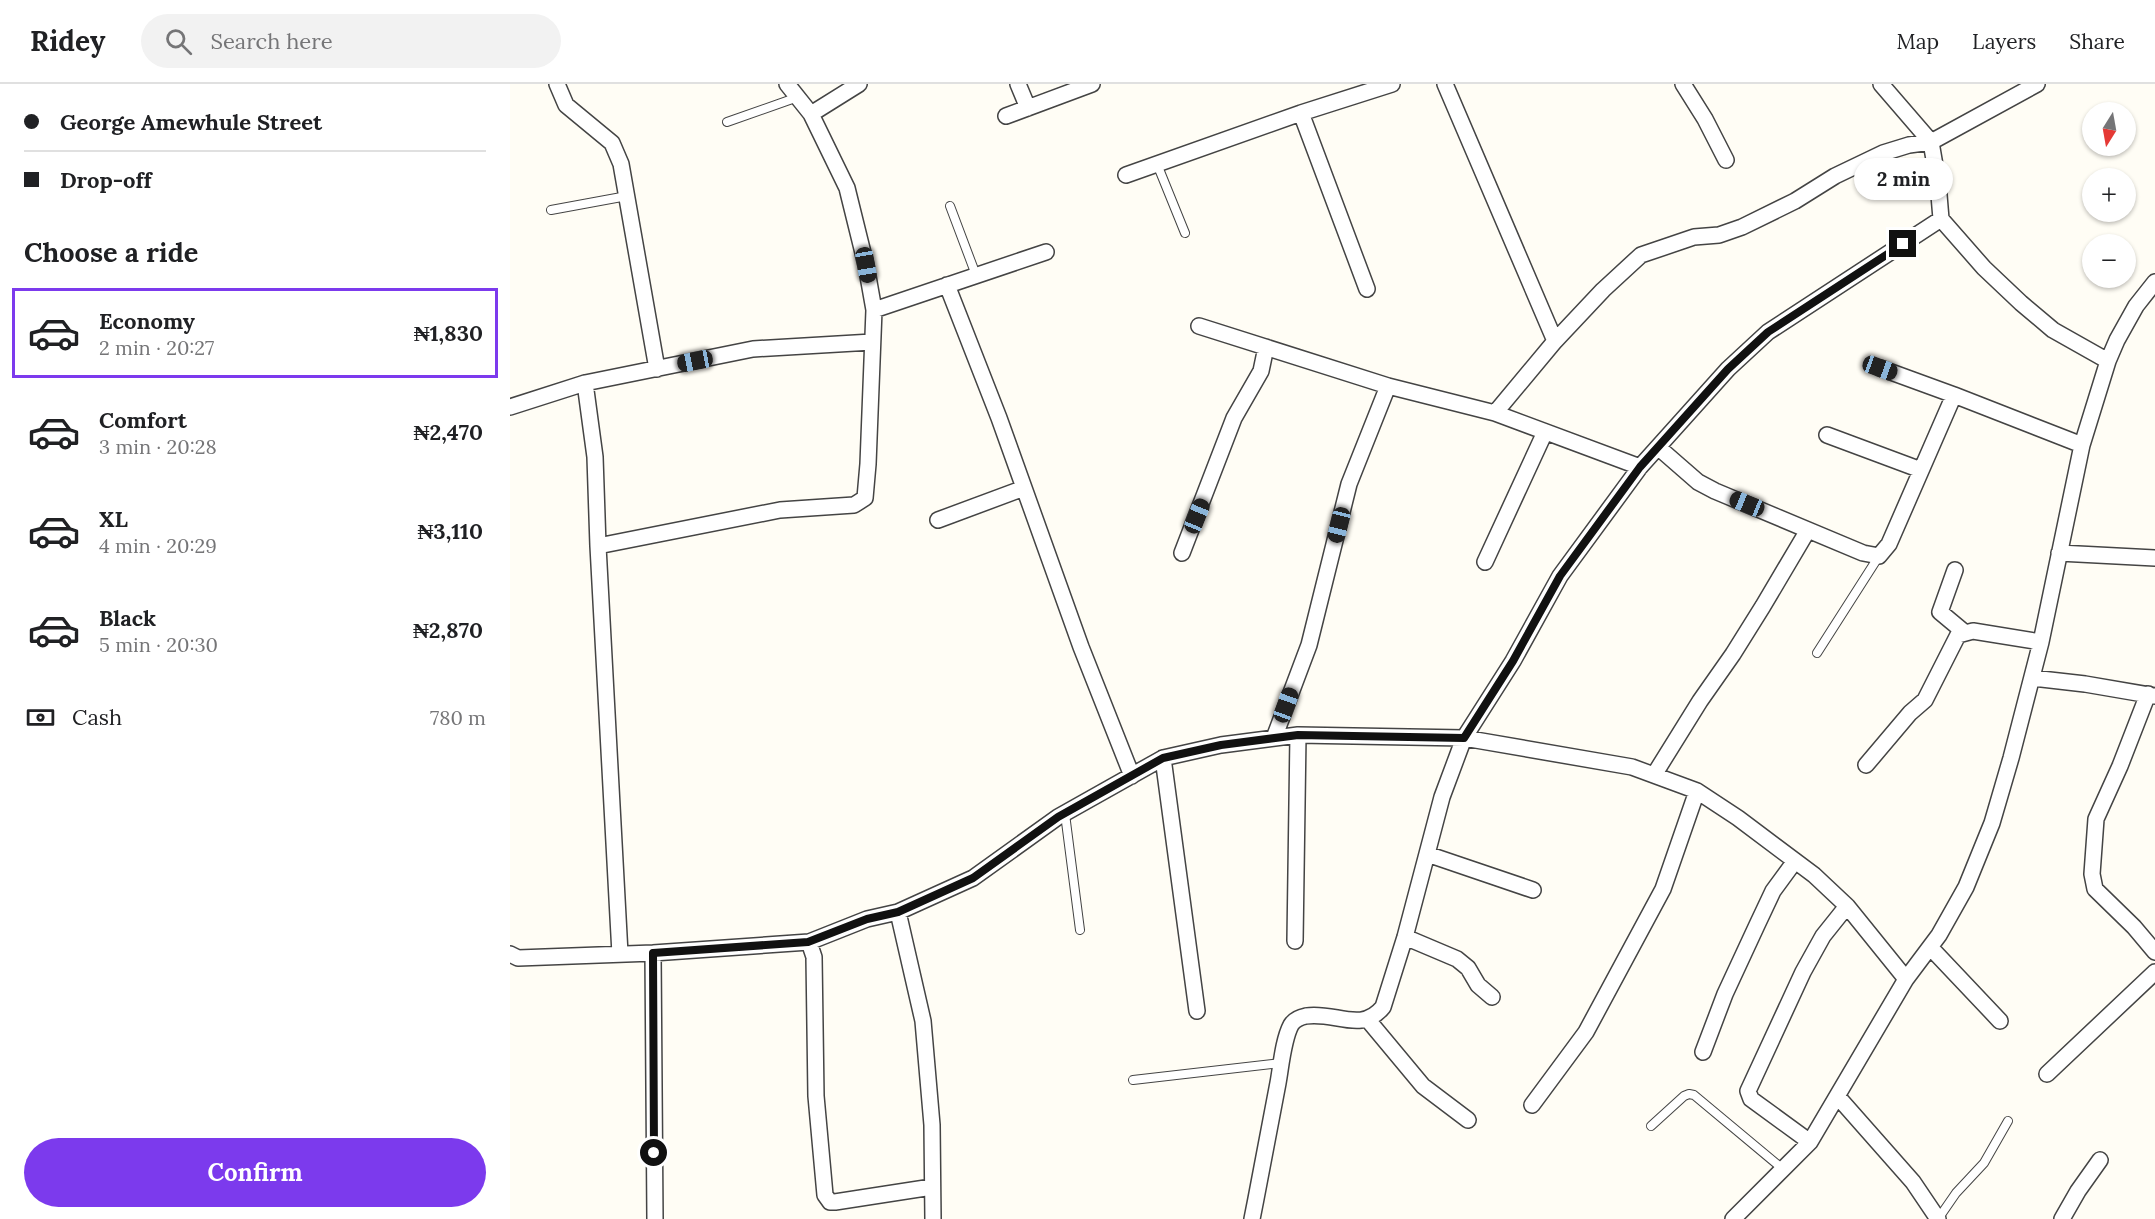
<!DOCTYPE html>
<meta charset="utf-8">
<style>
body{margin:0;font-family:Lora,serif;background:#f2f2f2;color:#202124;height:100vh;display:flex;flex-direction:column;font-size:22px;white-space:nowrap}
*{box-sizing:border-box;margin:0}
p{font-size:20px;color:#757577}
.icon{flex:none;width:33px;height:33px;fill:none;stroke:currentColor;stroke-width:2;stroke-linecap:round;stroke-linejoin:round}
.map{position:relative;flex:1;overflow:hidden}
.drawer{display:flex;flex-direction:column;background:#fff;width:510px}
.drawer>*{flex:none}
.hud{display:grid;align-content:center;height:132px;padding:0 24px;background:#fff}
.needle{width:39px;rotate:191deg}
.buttons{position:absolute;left:1572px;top:18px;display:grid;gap:12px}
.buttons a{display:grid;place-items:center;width:54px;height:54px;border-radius:50%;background:#fff;box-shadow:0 2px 4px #0004;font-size:30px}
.end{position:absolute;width:27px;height:27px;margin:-14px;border:8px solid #111;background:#fff;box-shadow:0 0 0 3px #fff}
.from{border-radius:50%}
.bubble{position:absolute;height:42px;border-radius:21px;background:#fff;box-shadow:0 2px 4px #0004;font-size:20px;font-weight:700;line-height:42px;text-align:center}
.car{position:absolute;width:18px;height:36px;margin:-18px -9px;border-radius:8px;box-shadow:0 0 4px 2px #0007;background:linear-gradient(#222 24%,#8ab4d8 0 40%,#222 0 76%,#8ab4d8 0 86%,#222 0)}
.hud b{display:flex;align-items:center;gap:21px;height:57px;font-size:22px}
.hud b+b{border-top:2px solid #e0e0e0}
.hud i{width:15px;height:15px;background:#202124}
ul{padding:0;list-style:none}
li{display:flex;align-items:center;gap:18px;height:90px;margin:0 12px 9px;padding:0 12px;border:3px solid transparent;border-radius:0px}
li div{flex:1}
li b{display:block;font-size:22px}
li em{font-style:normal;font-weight:700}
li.current{border-color:#7c3aed}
li>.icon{width:54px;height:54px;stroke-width:1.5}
h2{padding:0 24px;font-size:27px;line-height:72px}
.pay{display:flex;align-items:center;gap:15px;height:66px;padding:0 24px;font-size:22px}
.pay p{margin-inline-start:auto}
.cta{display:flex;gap:12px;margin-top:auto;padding:12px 24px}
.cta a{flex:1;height:69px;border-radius:36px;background:#7c3aed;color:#fff;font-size:24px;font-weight:700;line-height:69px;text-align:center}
header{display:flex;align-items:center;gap:36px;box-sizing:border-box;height:84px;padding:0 30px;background:#fff;border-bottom:2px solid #e0e0e0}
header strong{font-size:28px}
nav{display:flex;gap:33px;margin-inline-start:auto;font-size:21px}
.search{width:420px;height:54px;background:#f2f2f2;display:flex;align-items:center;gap:15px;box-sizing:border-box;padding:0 21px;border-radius:33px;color:#757577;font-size:22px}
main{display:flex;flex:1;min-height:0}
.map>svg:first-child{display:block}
</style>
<header>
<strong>Ridey</strong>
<div class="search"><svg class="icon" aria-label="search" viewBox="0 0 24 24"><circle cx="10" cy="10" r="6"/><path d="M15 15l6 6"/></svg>Search here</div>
<nav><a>Map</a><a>Layers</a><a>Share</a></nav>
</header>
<main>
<section class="drawer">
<div class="hud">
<b><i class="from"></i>George Amewhule Street</b>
<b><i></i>Drop-off</b>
</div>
<h2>Choose a ride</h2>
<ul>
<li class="current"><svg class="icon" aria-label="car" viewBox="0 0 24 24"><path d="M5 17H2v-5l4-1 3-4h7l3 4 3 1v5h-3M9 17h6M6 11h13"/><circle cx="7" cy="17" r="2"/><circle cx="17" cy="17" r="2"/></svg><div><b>Economy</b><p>2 min · 20:27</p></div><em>₦1,830</em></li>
<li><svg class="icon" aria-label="car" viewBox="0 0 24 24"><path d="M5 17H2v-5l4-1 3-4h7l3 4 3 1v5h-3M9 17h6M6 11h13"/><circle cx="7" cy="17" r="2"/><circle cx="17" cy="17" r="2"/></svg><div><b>Comfort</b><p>3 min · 20:28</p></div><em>₦2,470</em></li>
<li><svg class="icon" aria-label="car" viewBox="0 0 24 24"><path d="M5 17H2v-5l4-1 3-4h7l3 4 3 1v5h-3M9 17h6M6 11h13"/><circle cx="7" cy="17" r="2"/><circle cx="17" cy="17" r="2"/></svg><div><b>XL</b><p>4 min · 20:29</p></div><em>₦3,110</em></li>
<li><svg class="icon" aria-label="car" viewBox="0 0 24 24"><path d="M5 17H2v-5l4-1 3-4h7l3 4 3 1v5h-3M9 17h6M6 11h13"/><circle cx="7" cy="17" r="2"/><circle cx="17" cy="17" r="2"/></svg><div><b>Black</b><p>5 min · 20:30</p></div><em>₦2,870</em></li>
</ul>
<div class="pay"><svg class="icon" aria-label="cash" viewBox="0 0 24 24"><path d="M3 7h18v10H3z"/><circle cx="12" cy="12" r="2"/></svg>Cash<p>780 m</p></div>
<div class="cta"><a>Confirm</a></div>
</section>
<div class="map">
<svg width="1645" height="1135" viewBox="0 0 1645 1135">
<rect width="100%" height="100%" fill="#fffdf5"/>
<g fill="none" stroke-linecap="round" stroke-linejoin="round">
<g stroke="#444" stroke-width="10">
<path id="service" d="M217,38L288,13
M647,80L675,149
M440,122L466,191
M41,126L117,112
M1307,569L1369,472
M555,730L570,846
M623,996L771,979
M1141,1042L1174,1012L1179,1010L1184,1011L1274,1086
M1428,1135L1446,1109L1474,1079L1498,1037"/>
</g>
<g stroke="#444" stroke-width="18">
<path id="minor" d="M47,0L56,21L102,59L111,80L147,285
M508,0L518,24
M935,0L1045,257
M1173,0L1195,35L1216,76
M1371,0L1421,58L1428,99L1431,135L1474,184L1511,219L1543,246L1598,277
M791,29L857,205
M301,30L349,0
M496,32L582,0
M616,91L791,29L882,0
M437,201L489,334L571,563L622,692
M364,226L536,168
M689,242L878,302L985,329L1130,383
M1370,284L1444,311L1572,361
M75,299L85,373L88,462L110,870
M0,323L75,299L243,265L362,258
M985,329L1045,257L1093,206L1131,171L1184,153L1209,151L1232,143L1285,117L1325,92L1373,69L1399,61L1421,58L1527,0
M1317,351L1411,386
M1149,364L1188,398L1205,407L1353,469L1369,472L1379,460L1444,311
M428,436L514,404
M88,462L270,426L344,421L355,414L358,380L364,226L356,181L337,104L301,30L277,0
M672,469L724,334L751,287L756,263
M1549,469L1645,474
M975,478L1035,348
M1445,486L1430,528L1454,548
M1522,594L1575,600L1645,612
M1638,610L1610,682L1586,735L1582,790L1585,805L1624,843L1645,868
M764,654L799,561L839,400L878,302
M653,674L687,927
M1356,681L1400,629L1415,616L1448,551L1463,547L1531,558
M1144,691L1190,617L1223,570L1253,522L1298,446
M917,770L1023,806
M388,828L413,937L422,1041L423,1135
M895,853L947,875L958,884L968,901L982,913
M785,857L788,651
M299,858L304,873L306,1012L315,1111L320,1118H325L422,1103
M1420,863L1490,937
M143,869L145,1135
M0,870L8,874L143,869L299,858L357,835L388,828L463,794L548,733L653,674L711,661L788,651L954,654L1122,683L1187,707L1228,734L1304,791L1337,822L1396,895
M858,936L913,1002L958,1036
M1193,968L1215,910L1247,841L1263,807L1285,777
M1537,990L1645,888
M1328,1013L1403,1098L1428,1135
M1022,1021L1076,948L1153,805L1187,707
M1300,1058L1241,1015L1238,1007L1293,888L1313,852L1337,822
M742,1135C751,1090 759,1045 768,999C771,983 773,956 781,941C784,936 791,933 796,932C825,927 851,950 873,923L895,853L932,713L954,654L1003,577L1050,492L1130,383L1218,285L1258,248L1431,135
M1223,1135L1300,1058L1396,895L1429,851L1456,803L1482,739L1501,674L1531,558L1572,361L1598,277L1607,256L1626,222L1645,198
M1552,1135L1568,1107L1590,1076"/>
</g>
<use href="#service" stroke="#fff" stroke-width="8"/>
<use href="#minor" stroke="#fff" stroke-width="15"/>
</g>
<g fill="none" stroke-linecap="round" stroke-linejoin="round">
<path stroke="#111" stroke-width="8" d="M144,1069L143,869L298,858L357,835L388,828L463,794L548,733L653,674L711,661L788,651L954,654L1003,577L1050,492L1130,383L1218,285L1258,248L1393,160"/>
</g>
</svg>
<div class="buttons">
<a><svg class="needle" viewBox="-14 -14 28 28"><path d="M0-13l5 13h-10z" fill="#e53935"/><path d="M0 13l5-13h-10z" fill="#757577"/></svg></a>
<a>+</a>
<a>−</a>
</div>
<i class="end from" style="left:144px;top:1069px"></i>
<i class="end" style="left:1393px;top:160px"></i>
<div class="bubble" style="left:1344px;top:74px;width:99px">2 min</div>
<i class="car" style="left:356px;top:181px;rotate:170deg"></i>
<i class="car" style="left:185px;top:277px;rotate:259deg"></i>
<i class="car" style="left:1370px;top:284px;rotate:110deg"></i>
<i class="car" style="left:1237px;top:420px;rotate:292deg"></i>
<i class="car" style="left:687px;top:432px;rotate:22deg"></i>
<i class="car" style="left:829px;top:441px;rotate:194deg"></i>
<i class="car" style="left:776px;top:621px;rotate:20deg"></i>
</div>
</main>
